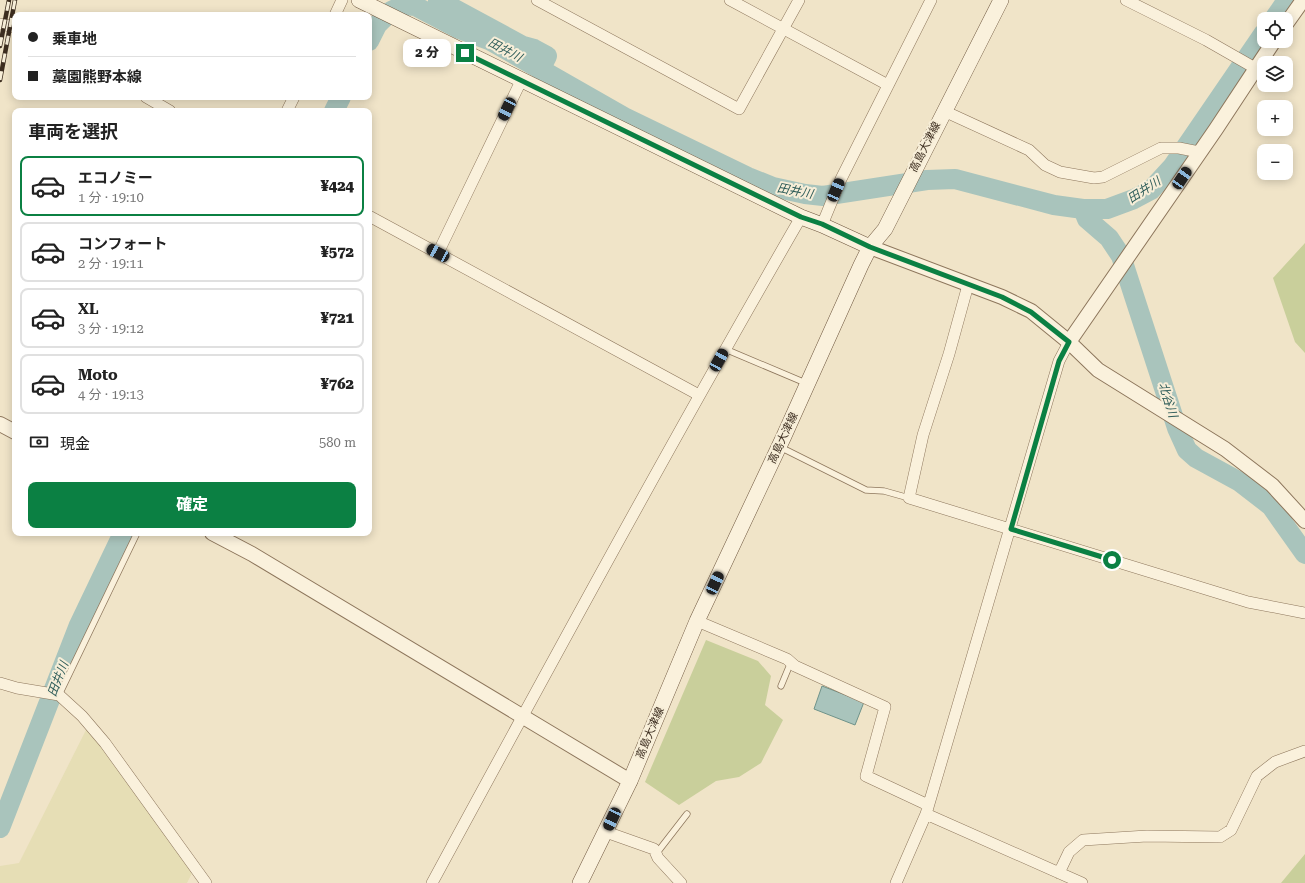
<!DOCTYPE html>
<html lang="ja">
<meta charset="utf-8">
<style>
body{margin:0;font-family:"Roboto Serif","Noto Sans JP",serif;background:#f6f6f6;color:#222;height:100vh;display:flex;flex-direction:column;font-size:15px;white-space:nowrap}
*{box-sizing:border-box;margin:0}
p{font-size:13px;color:#767676}
.icon{flex:none;width:22px;height:22px;fill:none;stroke:currentColor;stroke-width:2;stroke-linecap:round;stroke-linejoin:round}
.map{position:relative;flex:1;overflow:hidden}
.sheet{position:absolute;left:12px;top:108px;width:360px;height:428px;display:flex;flex-direction:column;background:#fff;border-radius:8px;box-shadow:0 2px 10px #0003}
.sheet>*{flex:none}
.hud{position:absolute;left:12px;top:12px;width:360px;height:88px;border-radius:8px;box-shadow:0 2px 10px #0003;display:grid;align-content:center;height:88px;padding:0 16px;background:#fff}
.tools{position:absolute;left:1257px;top:12px;display:grid;gap:8px}
.tools a{display:grid;place-items:center;width:36px;height:36px;border-radius:8px;background:#fff;box-shadow:0 2px 10px #0003;font-size:20px}
.end{position:absolute;width:18px;height:18px;margin:-9px;border:5px solid #0b8043;background:#fff;box-shadow:0 0 0 2px #fff}
.from{border-radius:50%}
.bubble{position:absolute;height:28px;border-radius:8px;background:#fff;box-shadow:0 2px 10px #0003;font-size:13px;font-weight:800;line-height:28px;text-align:center}
.car{position:absolute;width:12px;height:24px;margin:-12px -6px;border-radius:5px;box-shadow:0 0 3px 1px #0007;background:linear-gradient(#222 24%,#8ab4d8 0 40%,#222 0 76%,#8ab4d8 0 86%,#222 0)}
.hud b{display:flex;align-items:center;gap:14px;height:38px;font-size:15px}
.hud b+b{border-top:1px solid #e0e0e0}
.hud i{width:10px;height:10px;background:#222}
ul{padding:0;list-style:none}
li{display:flex;align-items:center;gap:12px;height:60px;margin:0 8px 6px;padding:0 8px;border:2px solid #e0e0e0;border-radius:8px}
li div{flex:1}
li b{display:block;font-size:15px}
li em{font-style:normal;font-weight:800}
li.current{border-color:#0b8043}
li>.icon{width:36px;height:36px;stroke-width:1.5}
h2{padding:0 16px;font-size:18px;line-height:48px}
.pay{display:flex;align-items:center;gap:10px;height:44px;padding:0 16px;font-size:15px}
.pay p{margin-inline-start:auto}
.action{display:flex;gap:8px;margin-top:auto;padding:8px 16px}
.action a{flex:1;height:46px;border-radius:8px;background:#0b8043;color:#fff;font-size:16px;font-weight:800;line-height:46px;text-align:center}
.map>svg:first-child{display:block}
</style>
<div class="map">
<svg width="1305" height="883" viewBox="0 0 1305 883">
<rect width="100%" height="100%" fill="#f0e4c8"/>
<path fill="#e6deb5" d="M87,728L192,873L187,883H0V866L19,863Z"/>
<path fill="#c9cf9b" d="M1305,243V353L1295,342L1273,278Z
M706,640L758,661L771,676L765,705L783,720L761,763L739,777L716,781L679,805L645,782Z
M1305,854V883H1281Z"/>
<path fill="#a9c4bc" stroke="#6f938a" d="M822,686L864,702L855,725L814,709Z"/>
<g fill="none" stroke-linecap="round" stroke-linejoin="round">
<path stroke="#a9c4bc" stroke-width="20" d="M438,0L523,46L534,49L547,56L540,70
M1274,19L1287,0
M369,41L377,25L391,11L404,5L415,6L459,29L491,41L624,117L748,177L773,187L805,194L823,196L927,180L955,179L1054,205L1083,209H1107L1134,199L1151,190L1173,166L1264,33
M334,111L341,97
M1083,209L1087,219L1109,238L1121,256L1177,428L1187,450L1196,458L1240,482L1271,506L1305,554
M0,828L79,625L123,533"/>
<g stroke="#8d765c" stroke-width="7">
<path id="service" d="M725,349L808,384
M780,447L866,490L884,491L909,498
M781,686L791,662
M59,695L137,533
M656,854L687,814"/>
</g>
<g stroke="#8d765c" stroke-width="12">
<path id="minor" d="M537,0L739,109L799,0
M730,0L888,85
M1126,0L1206,40L1255,68
M335,15L342,0
M0,24L15,27
M146,97L170,111
M287,111L294,97
M944,111L1029,150L1045,165L1060,172L1094,178L1103,177L1161,148H1179L1199,152
M369,216L699,395
M822,225L841,179L931,0
M438,253L521,81
M968,285L949,354L923,435L909,498L1248,602L1305,613
M697,621L787,659L795,666L885,707L866,776L928,805
M0,683L17,688L59,695L82,716L105,743L206,883
M926,814L1082,883
M606,832L654,849L658,858L681,883
M1059,873L1069,852L1083,840L1147,836L1220,837L1231,830L1257,776L1275,762L1305,751
M432,883C553,660 674,437 801,217
M896,883L926,814L1059,361L1069,342"/>
</g>
<g stroke="#8d765c" stroke-width="16">
<path id="tertiary" d="M1286,24L1303,0
M870,247L1002,297L1031,311L1069,342L1098,370L1225,449L1272,485L1305,521
M1069,342L1216,129L1274,41
M0,424L15,432
M212,533L252,554L630,781"/>
</g>
<g stroke="#6f573f" stroke-width="16">
<path id="secondary" d="M359,0L801,217L822,225L870,247
M580,883L630,781L697,621L784,436L861,265L870,247L885,229L1001,0"/>
</g>
<use href="#service" stroke="#faf1dc" stroke-width="5.5"/>
<use href="#minor" stroke="#faf1dc" stroke-width="11"/>
<use href="#tertiary" stroke="#faf1dc" stroke-width="14"/>
<use href="#secondary" stroke="#faf1dc" stroke-width="15"/>
<g stroke="#3d2e20" stroke-width="4.5">
<path id="rail" d="M0,46L9,0
M0,80L15,0"/>
</g>
<use href="#rail" stroke="#f7eed8" stroke-width="3" stroke-dasharray="9" stroke-linecap="butt"/>
</g>
<g fill="none" stroke-linecap="round" stroke-linejoin="round">
<path stroke="#0b8043" stroke-width="5" d="M465,53L801,217L822,224L870,247L1002,297L1031,312L1069,342L1059,361L1011,529L1112,560"/>
</g>
<g text-anchor="middle" dominant-baseline="central" stroke-width="4" stroke-linejoin="round" paint-order="stroke">
<g font-size="11" fill="#3d2e20" stroke="#f7eed8">
<text transform="translate(925 147) rotate(-63)">高島大津線</text>
<text transform="translate(783 438) rotate(-65)">高島大津線</text>
<text transform="translate(650 733) rotate(-67)">高島大津線</text>
</g>
<g font-size="12" font-style="italic" fill="#2f5d5a" stroke="#f7eed8">
<text transform="translate(505 50) rotate(28)">田井川</text>
<text transform="translate(1144 190) rotate(-33)">田井川</text>
<text transform="translate(795 191) rotate(11)">田井川</text>
<text transform="translate(1168 400) rotate(72)">北谷川</text>
<text transform="translate(58 679) rotate(-69)">田井川</text>
</g>
</g>
</svg>
<div class="tools">
<a><svg class="icon" aria-label="locate" viewBox="0 0 24 24"><circle cx="12" cy="12" r="6"/><path d="M12 2v4M12 18v4M2 12h4M18 12h4"/></svg></a>
<a><svg class="icon" aria-label="layers" viewBox="0 0 24 24"><path d="M12 4l9 5-9 5-9-5zM3 14l9 5 9-5"/></svg></a>
<a>+</a>
<a>−</a>
</div>
<i class="end from" style="left:1112px;top:560px"></i>
<i class="end" style="left:465px;top:53px"></i>
<div class="bubble" style="left:403px;top:39px;width:48px">2 分</div>
<i class="car" style="left:507px;top:109px;rotate:206deg"></i>
<i class="car" style="left:1182px;top:178px;rotate:34deg"></i>
<i class="car" style="left:836px;top:190px;rotate:23deg"></i>
<i class="car" style="left:438px;top:253px;rotate:298deg"></i>
<i class="car" style="left:719px;top:360px;rotate:29deg"></i>
<i class="car" style="left:715px;top:583px;rotate:25deg"></i>
<i class="car" style="left:612px;top:819px;rotate:205deg"></i>
<div class="hud">
<b><i class="from"></i>乗車地</b>
<b><i></i>藁園熊野本線</b>
</div>
<section class="sheet">
<h2>車両を選択</h2>
<ul>
<li class="current"><svg class="icon" aria-label="car" viewBox="0 0 24 24"><path d="M5 17H2v-5l4-1 3-4h7l3 4 3 1v5h-3M9 17h6M6 11h13"/><circle cx="7" cy="17" r="2"/><circle cx="17" cy="17" r="2"/></svg><div><b>エコノミー</b><p>1 分 · 19:10</p></div><em>¥424</em></li>
<li><svg class="icon" aria-label="car" viewBox="0 0 24 24"><path d="M5 17H2v-5l4-1 3-4h7l3 4 3 1v5h-3M9 17h6M6 11h13"/><circle cx="7" cy="17" r="2"/><circle cx="17" cy="17" r="2"/></svg><div><b>コンフォート</b><p>2 分 · 19:11</p></div><em>¥572</em></li>
<li><svg class="icon" aria-label="car" viewBox="0 0 24 24"><path d="M5 17H2v-5l4-1 3-4h7l3 4 3 1v5h-3M9 17h6M6 11h13"/><circle cx="7" cy="17" r="2"/><circle cx="17" cy="17" r="2"/></svg><div><b>XL</b><p>3 分 · 19:12</p></div><em>¥721</em></li>
<li><svg class="icon" aria-label="car" viewBox="0 0 24 24"><path d="M5 17H2v-5l4-1 3-4h7l3 4 3 1v5h-3M9 17h6M6 11h13"/><circle cx="7" cy="17" r="2"/><circle cx="17" cy="17" r="2"/></svg><div><b>Moto</b><p>4 分 · 19:13</p></div><em>¥762</em></li>
</ul>
<div class="pay"><svg class="icon" aria-label="cash" viewBox="0 0 24 24"><path d="M3 7h18v10H3z"/><circle cx="12" cy="12" r="2"/></svg>現金<p>580 m</p></div>
<div class="action"><a>確定</a></div>
</section>
</div>
